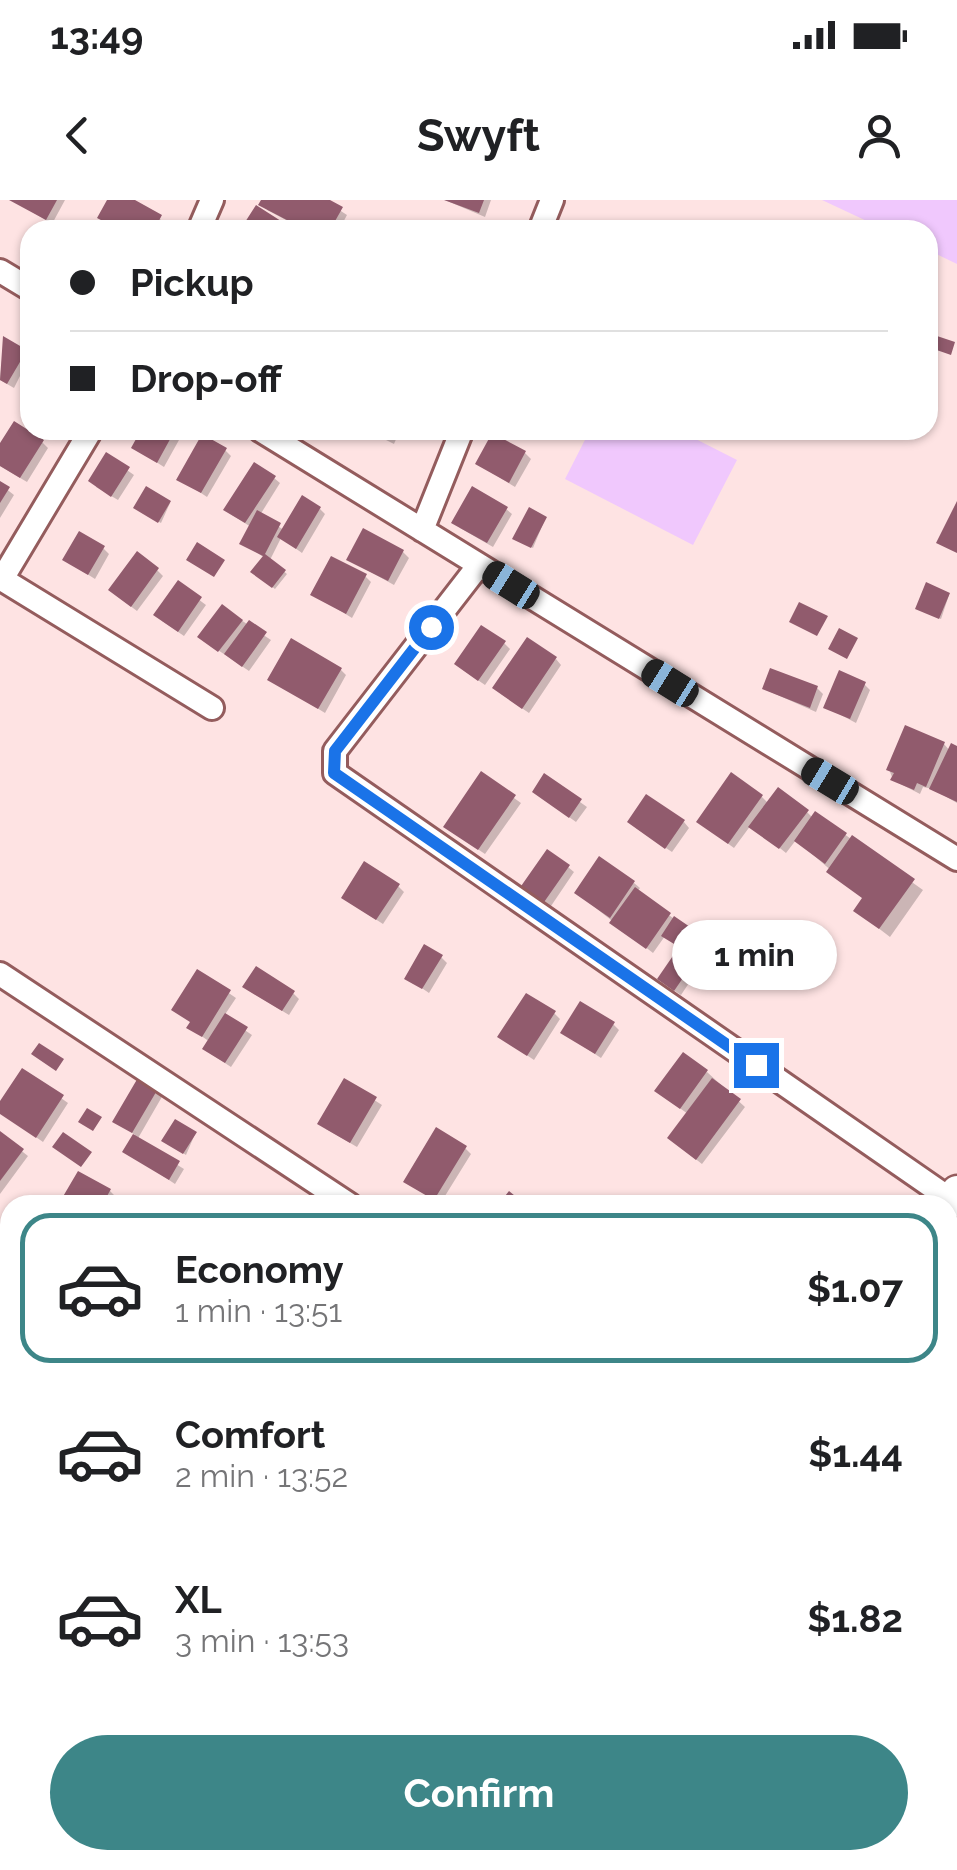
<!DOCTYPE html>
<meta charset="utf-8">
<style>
body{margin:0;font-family:Raleway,sans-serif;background:#f6f6f6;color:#202124;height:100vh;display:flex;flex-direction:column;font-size:38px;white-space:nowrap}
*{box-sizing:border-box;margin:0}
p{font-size:32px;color:#757577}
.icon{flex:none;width:55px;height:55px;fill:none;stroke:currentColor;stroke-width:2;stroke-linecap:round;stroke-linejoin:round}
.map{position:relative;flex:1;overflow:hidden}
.side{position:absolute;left:0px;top:995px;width:958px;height:675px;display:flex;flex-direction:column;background:#fff;border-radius:30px 30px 0 0;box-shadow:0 2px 8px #0004}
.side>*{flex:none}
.hud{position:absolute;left:20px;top:20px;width:918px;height:220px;border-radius:30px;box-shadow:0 2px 8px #0004;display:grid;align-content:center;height:220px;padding:0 50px;background:#fff}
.end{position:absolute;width:45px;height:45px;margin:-22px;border:12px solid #1a73e8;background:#fff;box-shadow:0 0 0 5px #fff}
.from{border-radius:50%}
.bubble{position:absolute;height:70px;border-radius:35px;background:#fff;box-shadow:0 2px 8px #0004;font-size:32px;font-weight:700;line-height:70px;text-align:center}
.car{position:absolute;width:30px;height:60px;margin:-30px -15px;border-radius:12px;box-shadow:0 0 8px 2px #0007;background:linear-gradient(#222 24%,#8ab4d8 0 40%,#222 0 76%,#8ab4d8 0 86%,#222 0)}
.hud b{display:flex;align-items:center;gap:35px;height:95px;font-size:38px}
.hud b+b{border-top:2px solid #e0e0e0}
.hud i{width:25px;height:25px;background:#202124}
ul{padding:18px 0 0;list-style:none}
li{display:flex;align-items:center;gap:30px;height:150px;margin:0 20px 15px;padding:0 30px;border:5px solid transparent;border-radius:30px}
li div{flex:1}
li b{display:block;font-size:38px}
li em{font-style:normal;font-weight:700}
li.on{border-color:#3d8688}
li>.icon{width:90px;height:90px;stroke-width:1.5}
.primary-button{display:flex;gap:20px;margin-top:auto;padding:20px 50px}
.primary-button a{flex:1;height:115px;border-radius:60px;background:#3d8688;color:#fff;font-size:40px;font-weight:700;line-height:115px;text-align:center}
.status{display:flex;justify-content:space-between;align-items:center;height:70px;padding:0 50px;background:#fff;direction:ltr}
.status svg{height:28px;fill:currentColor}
header{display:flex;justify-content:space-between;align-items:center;height:130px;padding:0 50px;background:#fff;font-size:45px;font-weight:700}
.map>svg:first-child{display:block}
</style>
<div class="status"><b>13:49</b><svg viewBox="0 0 49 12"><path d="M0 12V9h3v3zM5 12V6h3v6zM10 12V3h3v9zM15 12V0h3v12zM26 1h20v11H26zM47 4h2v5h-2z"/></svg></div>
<header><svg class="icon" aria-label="back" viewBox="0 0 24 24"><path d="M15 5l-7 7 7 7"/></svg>Swyft<svg class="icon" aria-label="person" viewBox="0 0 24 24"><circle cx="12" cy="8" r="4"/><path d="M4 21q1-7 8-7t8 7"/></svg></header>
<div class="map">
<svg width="957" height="1670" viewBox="0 0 957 1670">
<defs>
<pattern id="forest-crowns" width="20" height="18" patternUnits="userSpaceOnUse" patternTransform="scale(2.5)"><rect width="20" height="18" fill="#d59ce7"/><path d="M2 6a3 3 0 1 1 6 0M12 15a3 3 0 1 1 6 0" fill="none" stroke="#b685c5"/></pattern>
</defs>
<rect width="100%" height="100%" fill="#fee3e3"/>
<path fill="#f0c8fd" d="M822,0H957V64L928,50V30H886Z
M590,230H678L737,260L693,345L565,279Z"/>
<path fill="url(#forest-crowns)" d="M957,1060V1310L948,1314V1067Z"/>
<path fill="#0003" d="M13,0H65L52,24Z
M110,0H129L166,23L162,30H119L101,17Z
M264,0H324L347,15L339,30H305L267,10Z
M445,0H491L485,17Z
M4,139L30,156L14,188L0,180Z
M144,230H166L179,240L164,267L134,248Z
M366,230H400L394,244Z
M42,242L48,248L27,282L0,266V248Z
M225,250L231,256L207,297L180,279Z
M525,253L531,259L515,287L478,264Z
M107,256L134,275L118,300L96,287Z
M274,278L280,283L260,315L284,330L320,309L325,314L302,353L281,338L270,360L287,374L275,389L254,372L265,358L242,343L251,327L232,315Z
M0,284L14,295L0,318Z
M170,303L161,323L138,310Z
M506,309L512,314L493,347L460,328Z
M545,319L533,348L518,340Z
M103,348L109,354L95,379L65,360Z
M403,352L409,358L394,385L349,360Z
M157,370L163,376L137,411L117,396Z
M365,376L371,382L352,418L313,394Z
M178,384L206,405L184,436L162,421Z
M949,395L941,419L920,410Z
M223,408L271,440L249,471L206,442Z
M504,443L510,449L485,485L463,470Z
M556,459L561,465L529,513L501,494Z
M341,470L346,475L325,513L270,479Z
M864,484L870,490L856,523L826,507Z
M817,488L823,494L816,512L764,489Z
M944,544L950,551L957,548V603L933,589L923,587L920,594L893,580L889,569Z
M482,575L521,603L485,654L452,632Z
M545,577L587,607L576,622L541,597Z
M761,596L769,604L807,612L813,618L816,614L923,690L890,737L856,711L864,699L796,640L786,653L751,625L734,648L705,627Z
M684,622L689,628L672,652L636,628Z
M568,667L574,672L549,709L528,695Z
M634,683L640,688L637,692L713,747L752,740L758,745L728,789L699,768L681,795L666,785L681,748L665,736L653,753L583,698Z
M398,686L404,692L383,724L350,703Z
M441,757L447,763L429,793L407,778Z
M198,772L236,798L224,816L252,835L231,867L211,854L210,842L190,828Z
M251,792L293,793L299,799L289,815Z
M554,813L560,819L534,860L500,837Z
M613,824L619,830L601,858L563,833Z
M23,871L68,903L43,942L0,912Z
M707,872L745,907L702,964L676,944L688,914L663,896Z
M140,879L163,895L137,940L184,969L175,984L125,951L135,935L116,921Z
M345,881L382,905L357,947L326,929Z
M0,934L28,956L0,994Z
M195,934L186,955L167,943Z
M465,948L471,954L440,1004L406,981Z
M110,991L116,997L111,1005H61Z
M0,1148L10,1153V1235L4,1247L0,1245Z
M0,1402L10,1407V1421L0,1442Z
M166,1660H186L183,1667Z
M336,1660H391L387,1670H357Z"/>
<path fill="#915b6d" d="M9,0H57L46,20Z
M107,0H135L162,15L154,30H120L97,18Z
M261,0H330L343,7L330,30H306L258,5Z
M444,0H484L479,13Z
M256,5L295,30H240Z
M931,134L955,142L951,155L928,147Z
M3,136L27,150L7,184L0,180Z
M14,221L44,240L20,278L0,266V243Z
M141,230L174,232L157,263L131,248Z
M366,230H392L388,240Z
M492,233L526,251L509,283L475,264Z
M202,234L227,248L201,293L176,280Z
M106,252L130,267L111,297L88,281Z
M254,262L276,276L245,323L223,310Z
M0,281L10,287L0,303Z
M146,286L171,301L158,323L133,308Z
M472,286L508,307L487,343L451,323Z
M302,295L321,307L296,349L277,337Z
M957,301V353L936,343Z
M529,307L547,317L531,348L512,339Z
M257,310L281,323L265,354L286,370L272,388L250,372L263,356L239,344Z
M363,328L404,350L388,381L346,360Z
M79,331L105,346L88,375L62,360Z
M197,342L225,360L214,377L186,360Z
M137,351L159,368L131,407L108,390Z
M331,356L367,374L346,414L310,395Z
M178,380L202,397L178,432L153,415Z
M926,382L950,393L939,419L915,409Z
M799,402L828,416L817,436L789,422Z
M222,404L243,420L218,452L197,437Z
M249,420L267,432L242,467L224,454Z
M481,425L506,441L478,481L454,464Z
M839,428L858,438L847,459L828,449Z
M527,437L557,457L522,509L492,488Z
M291,438L342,468L318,509L267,480Z
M770,468L818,486L810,508L762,489Z
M839,470L866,482L850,519L823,508Z
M905,525L945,542L926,587L917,583L914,590L890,580L894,573L886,570Z
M951,543L957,546V602L929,589Z
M481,571L516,595L478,650L443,627Z
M731,572L763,595L728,644L696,622Z
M544,573L582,599L569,618L532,592Z
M778,587L809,610L779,649L748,627Z
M646,594L685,620L665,649L627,622Z
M815,611L847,633L825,664L794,641Z
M852,635L915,679L879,729L853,711L862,698L826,672Z
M547,649L570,665L542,705L519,689Z
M599,656L635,681L610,718L574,693Z
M364,661L400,684L376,720L341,698Z
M635,687L671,713L646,749L609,723Z
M674,716L709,740L674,791L657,779L679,747L661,736Z
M728,720L754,738L721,785L696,768Z
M424,744L443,755L422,789L404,779Z
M256,766L295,791L282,811L242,787Z
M197,769L231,790L202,837L186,828L190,822L171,810Z
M526,793L556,811L527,856L497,837Z
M580,801L615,822L595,854L560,833Z
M225,813L248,827L225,863L202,849Z
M39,843L64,859L56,871L31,854Z
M683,852L708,870L680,909L654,891Z
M22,868L64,895L36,938L0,914V901Z
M139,876L159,887L132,933L112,922Z
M344,878L377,897L350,943L317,924Z
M712,878L741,899L696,960L667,938Z
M87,908L102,917L93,931L78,922Z
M175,919L197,932L183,954L161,941Z
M436,927L467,946L434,1000L403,982Z
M0,931L24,949L0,981Z
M63,932L92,952L81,967L52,947Z
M133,934L180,961L169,980L122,952Z
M78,971L111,989L102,1005H58Z
M509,991L526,1005H498Z
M0,1145L10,1150V1207L0,1228Z
M0,1399L10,1404L0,1425Z
M342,1660H378L373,1670Z"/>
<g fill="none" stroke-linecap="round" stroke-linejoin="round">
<g stroke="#945c5d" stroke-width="28">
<path id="minor" d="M199,30L212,0
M540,30L552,0
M0,71L30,89
M260,230L957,659
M422,330L462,230
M479,365L335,551V573L957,1004
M0,378L212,508
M2,379L91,230
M0,774L350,1005
M0,1051L10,1057
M0,1283L10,1289
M948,1380L957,1386
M0,1600L10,1606
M102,1660L119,1670
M586,1660L602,1670"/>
</g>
<g stroke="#945c5d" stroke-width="35">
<path id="tertiary" d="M947,1005L957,991
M762,1670L767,1660"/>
</g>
<use href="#minor" stroke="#fff" stroke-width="22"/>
<use href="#tertiary" stroke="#fff" stroke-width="30"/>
</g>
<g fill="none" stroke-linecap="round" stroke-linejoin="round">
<path stroke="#1a73e8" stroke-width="12" d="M431,427L335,551L334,573L756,865"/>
</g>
</svg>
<i class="end from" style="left:431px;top:427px"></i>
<i class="end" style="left:756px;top:865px"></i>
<div class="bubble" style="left:672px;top:720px;width:165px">1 min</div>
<i class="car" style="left:511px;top:385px;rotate:302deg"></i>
<i class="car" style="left:670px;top:483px;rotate:302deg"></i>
<i class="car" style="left:830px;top:581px;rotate:301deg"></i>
<div class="hud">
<b><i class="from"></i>Pickup</b>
<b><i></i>Drop-off</b>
</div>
<section class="side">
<ul>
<li class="on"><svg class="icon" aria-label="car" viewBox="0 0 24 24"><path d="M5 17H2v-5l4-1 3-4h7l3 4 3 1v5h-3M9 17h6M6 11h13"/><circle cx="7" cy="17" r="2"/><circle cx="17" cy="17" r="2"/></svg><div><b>Economy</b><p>1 min · 13:51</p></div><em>$1.07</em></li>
<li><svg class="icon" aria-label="car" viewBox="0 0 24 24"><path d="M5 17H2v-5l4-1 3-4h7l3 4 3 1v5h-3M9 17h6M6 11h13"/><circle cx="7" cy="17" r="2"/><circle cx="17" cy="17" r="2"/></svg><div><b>Comfort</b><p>2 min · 13:52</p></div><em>$1.44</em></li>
<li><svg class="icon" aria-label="car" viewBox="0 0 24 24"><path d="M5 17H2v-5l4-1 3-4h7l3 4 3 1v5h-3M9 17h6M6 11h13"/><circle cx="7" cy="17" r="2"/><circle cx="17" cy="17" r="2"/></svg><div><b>XL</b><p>3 min · 13:53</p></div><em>$1.82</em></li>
</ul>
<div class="primary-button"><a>Confirm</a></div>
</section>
</div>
